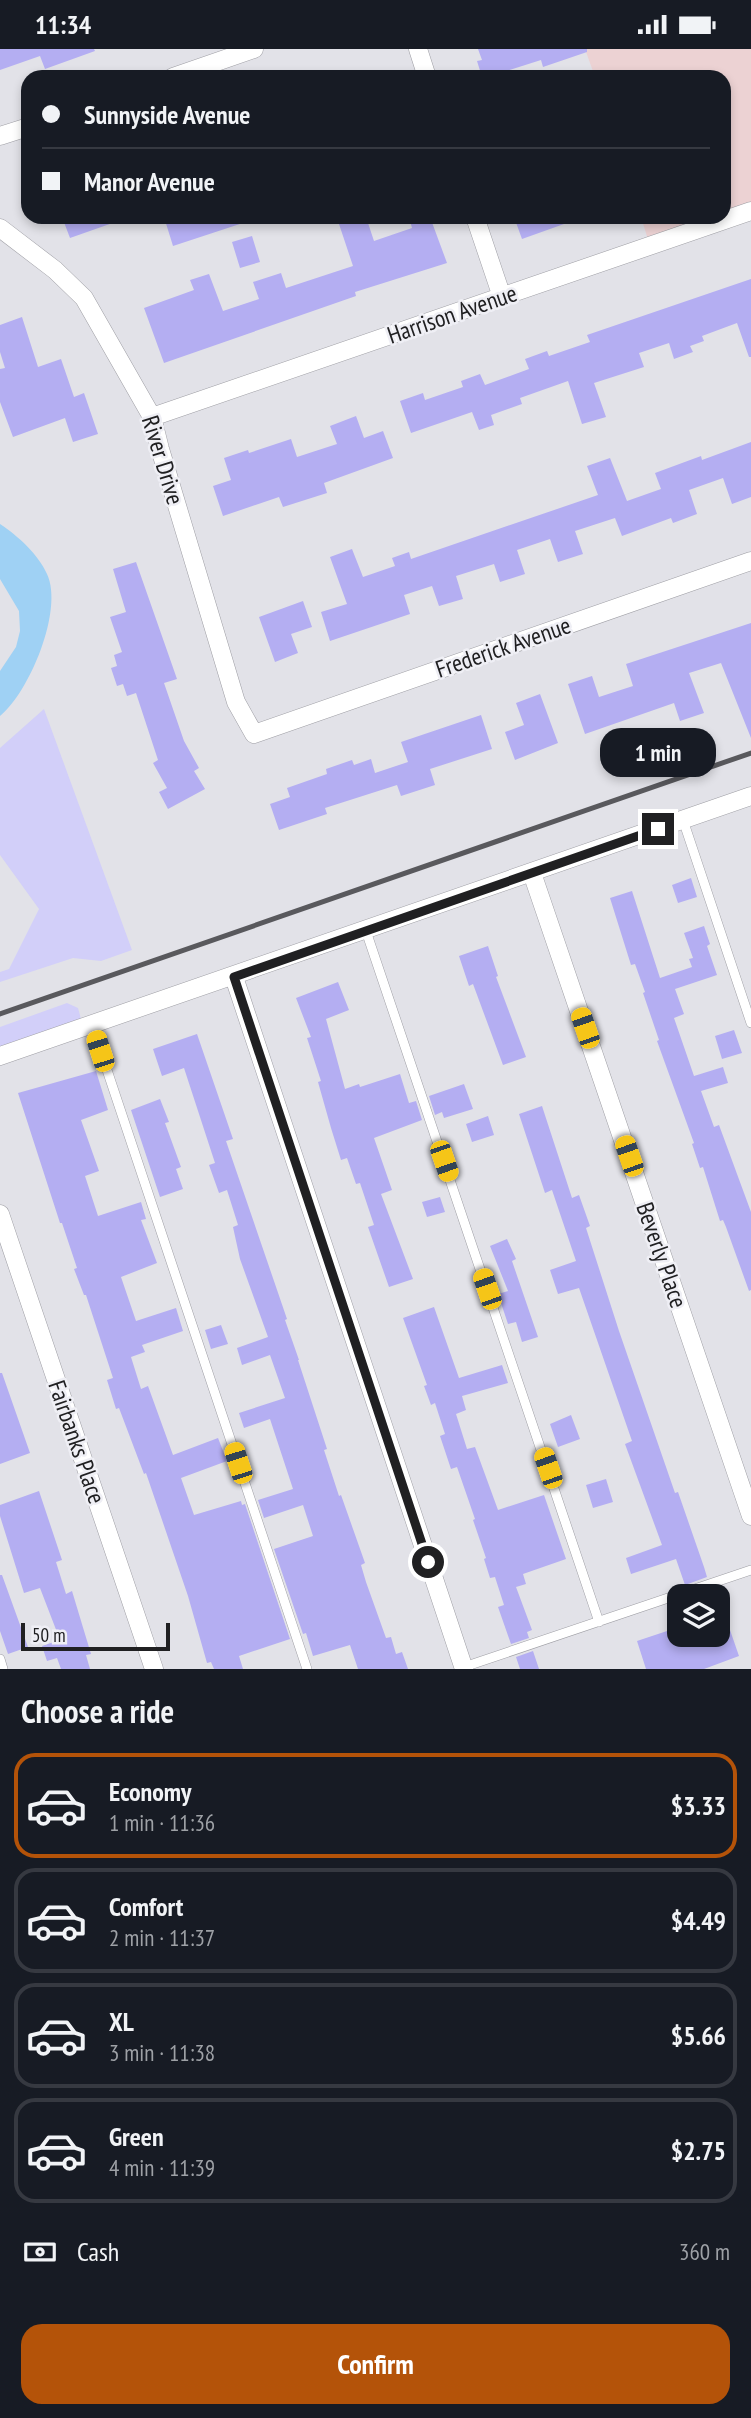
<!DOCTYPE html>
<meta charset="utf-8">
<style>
body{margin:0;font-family:"PT Sans Narrow",sans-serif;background:#242831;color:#f1f3f6;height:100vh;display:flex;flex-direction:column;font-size:26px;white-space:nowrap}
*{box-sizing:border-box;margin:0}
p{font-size:23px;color:#9ea1a6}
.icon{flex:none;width:38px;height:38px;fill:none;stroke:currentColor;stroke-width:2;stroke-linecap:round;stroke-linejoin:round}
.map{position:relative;height:1620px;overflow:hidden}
.sheet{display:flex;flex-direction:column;background:#171b24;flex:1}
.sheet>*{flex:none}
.banner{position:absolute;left:21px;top:21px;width:710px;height:154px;border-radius:21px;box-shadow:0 4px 10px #0003;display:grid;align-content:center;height:154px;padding:0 21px;background:#171b24}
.fabs{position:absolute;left:667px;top:1535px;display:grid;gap:14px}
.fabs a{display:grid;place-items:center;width:63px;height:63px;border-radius:14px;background:#171b24;box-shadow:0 4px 10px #0003;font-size:35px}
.scale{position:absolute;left:21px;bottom:18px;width:149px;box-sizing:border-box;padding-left:7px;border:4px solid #202022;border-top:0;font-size:19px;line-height:24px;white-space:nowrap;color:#202022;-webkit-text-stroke:5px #efeff5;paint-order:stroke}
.end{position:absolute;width:32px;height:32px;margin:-16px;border:9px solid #202022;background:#fff;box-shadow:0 0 0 4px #fff}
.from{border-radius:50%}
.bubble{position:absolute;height:49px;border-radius:21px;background:#171b24;box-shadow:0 4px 10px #0003;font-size:23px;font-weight:700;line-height:49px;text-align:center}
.car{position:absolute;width:21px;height:42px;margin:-21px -10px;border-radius:9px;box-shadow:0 0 5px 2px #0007;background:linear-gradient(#f5c518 24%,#345 0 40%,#f5c518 0 76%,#345 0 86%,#f5c518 0)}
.banner b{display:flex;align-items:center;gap:24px;height:66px;font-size:26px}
.banner b+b{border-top:2px solid #363941}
.banner i{width:18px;height:18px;background:#f1f3f6}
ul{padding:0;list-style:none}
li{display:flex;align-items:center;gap:21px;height:105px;margin:0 14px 10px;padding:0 7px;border:4px solid #363941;border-radius:21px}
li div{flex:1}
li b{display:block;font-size:26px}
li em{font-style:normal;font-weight:700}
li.current{border-color:#b45309}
li>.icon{width:63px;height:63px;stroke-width:1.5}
h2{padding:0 21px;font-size:32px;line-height:84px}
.pay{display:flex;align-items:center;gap:18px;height:77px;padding:0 21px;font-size:26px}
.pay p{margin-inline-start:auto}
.button{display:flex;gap:14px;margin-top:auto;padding:14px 21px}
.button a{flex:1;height:80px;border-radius:21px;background:#b45309;color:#fff;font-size:28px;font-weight:700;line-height:80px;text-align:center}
.status{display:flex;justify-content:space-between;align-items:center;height:49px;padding:0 35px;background:#171b24;direction:ltr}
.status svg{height:19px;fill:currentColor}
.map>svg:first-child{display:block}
</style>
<div class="status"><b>11:34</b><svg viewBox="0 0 49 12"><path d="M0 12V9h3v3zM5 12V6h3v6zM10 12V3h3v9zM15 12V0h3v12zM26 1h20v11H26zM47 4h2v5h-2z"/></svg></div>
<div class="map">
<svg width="751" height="1620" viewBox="0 0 751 1620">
<rect width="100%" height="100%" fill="#e2e2e8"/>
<path fill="#ecd2d3" d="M585,0H751V162L650,197L641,168H724V28H595Z"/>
<path fill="#d2cff9" d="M44,660L132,901L101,912L73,909L0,933V923L9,920L39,860L0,806V699Z
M67,954L78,959L81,970L0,998V978Z"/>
<path fill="#9fd1f4" d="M0,475C18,487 38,505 47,525C64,561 29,644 0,667V622L16,598L20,582L19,562L0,530Z"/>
<path fill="#b4aef2" d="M0,0H94L95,2L45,20L40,7L0,21Z
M478,0H587V3L543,18L541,11L488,28H482L477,12L482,11Z
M62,168H123L124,170L70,189Z
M164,168H249V172L173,197Z
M349,168H366L374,192L412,179L409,168H430L447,214L355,243L356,247L164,314L144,259L194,241L190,231L209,225L223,262L259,250L253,233L281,224L286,239L353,217L338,172Z
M514,168H578V170L522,190Z
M252,187L260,213L240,219L232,193Z
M751,230V308H749L737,274L702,287L704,292L690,297L693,303L674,310L669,294L639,304L644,318L594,334L606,368L582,375L568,332L520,349L522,355L491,366L494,376L479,381L472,363L411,384L400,352L423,344L425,351L463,338L461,332L480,325L485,336L529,320L525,310L547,302L549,307L590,293L587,286Z
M22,268L38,318L61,310L74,348L84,344L98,385L73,393L65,369L13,388L0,353V320L5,319L0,303V276Z
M356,367L364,389L383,382L393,409L324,434L327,444L283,458L279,448L223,467L213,437L231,431L224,409L248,401L249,404L291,390L297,408L337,395L330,377Z
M751,393V448L732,455L723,429L689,441L697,465L673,474L671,469L622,487L615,469L575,482L583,505L558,513L550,490L517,501L525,525L500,533L494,515L456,527L463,550L439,557L432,537L404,546L410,565L330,592L321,563L347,555L330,508L352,500L363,528L395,517L392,509L409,503L411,510L598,446L587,417L610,409L627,452L661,440L655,424L701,407L702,411Z
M136,513L177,630L164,634L184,692L199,719L194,722L205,740L168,760L159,743L167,739L153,714L158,711L136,644L127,647L123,635L117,637L111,619L117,617L114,606L122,603L110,568L126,563L113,520Z
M303,552L312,578L291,585L298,604L275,613L259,568Z
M751,574V689L721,614L689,624L704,664L680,672L674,654L585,685L568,635L592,627L599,648L633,637L626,615Z
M540,645L558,694L515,711L505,683L524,676L516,654Z
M481,666L492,700L430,720L435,736L401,747L397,736L325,759L327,765L279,781L270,755L290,748L287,739L327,725L326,720L352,711L354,716L371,710L375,724L408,713L401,693Z
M691,829L697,848L678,854L672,836Z
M632,842L660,929L692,918L689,910L693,909L684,884L704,877L710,895L707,897L717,926L675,940L684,965L674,969L694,1027L723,1018L728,1034L701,1042L714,1078L719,1076L751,1163V1241L749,1242L726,1178L723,1171L720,1172L703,1118L700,1119L692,1095L694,1094L657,992L659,991L643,944L645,943L635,915L631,916L610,849Z
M488,897L498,927L496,928L526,1008L503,1016L473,935L469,937L459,907Z
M338,933L349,961L326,970L345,1040L359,1035L360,1038L400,1025L409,1054L416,1052L422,1071L374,1089L392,1141L381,1145L413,1230L389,1238L368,1178L374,1176L360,1134L356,1135L347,1109L341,1111L331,1079L318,1033L321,1032L307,989L311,988L296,949Z
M734,981L742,1004L722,1010L715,987Z
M197,985L233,1090L226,1092L287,1270L285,1271L299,1311H298L327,1400L324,1401L339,1447L341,1446L365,1514L361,1516L366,1533L386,1589L391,1588L396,1605L402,1603L408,1620H358L350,1596L313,1607L306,1584L303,1585L274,1500L313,1487L303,1456L264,1469L258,1451L293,1440L270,1370L244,1379L239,1364L285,1349L270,1306L242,1316L237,1299L268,1288L240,1210L233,1178L238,1176L227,1141L219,1144L209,1116L215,1114L184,1019L162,1027L153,1000Z
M96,1022L108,1061L81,1071L99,1122L85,1127L98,1167L141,1153L146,1170L141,1171L157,1214L121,1228L136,1272L176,1259L183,1282L142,1296L145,1303L131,1308L141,1340L148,1337L173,1406L218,1389L227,1412L181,1429L194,1466L241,1452L242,1456L245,1455L290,1590L239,1607L243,1620H214L211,1613L207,1614L188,1547L146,1424L144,1425L119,1359L116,1360L107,1331L113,1329L86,1246H84L74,1220L77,1219L62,1174H60L18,1044Z
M464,1035L473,1060L444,1069L442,1063L435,1066L429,1047Z
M160,1050L169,1073L165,1074L181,1118L176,1120L183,1140L160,1148L131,1061Z
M542,1057L572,1149L579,1146L590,1177L586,1179L619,1282L675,1444L678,1443L704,1518L707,1528L685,1536L676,1510L631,1525L626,1509L662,1496L625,1395L632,1392L579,1239L558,1245L550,1221L576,1212L552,1141L545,1144L519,1065Z
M488,1067L494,1086L472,1093L466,1075Z
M440,1148L445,1163L427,1168L422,1153Z
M507,1190L516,1210L512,1212L538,1288L522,1293L516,1273L508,1275L498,1245L508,1242L490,1197Z
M434,1258L459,1329L502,1316L508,1334L462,1347L466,1361L456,1365L467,1400L475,1398L498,1461L544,1446L566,1510L523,1525L526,1535L516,1538L532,1581L527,1583L529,1589L511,1595L498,1558L504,1556L495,1528L490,1529L484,1510L486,1509L473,1471L475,1470L457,1418L451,1420L440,1387L445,1385L435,1354L431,1356L424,1337L427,1336L403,1269Z
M221,1276L228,1295L211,1300L205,1281Z
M0,1324H2L30,1404L0,1415Z
M571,1366L580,1390L558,1398L550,1375Z
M606,1430L613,1453L593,1459L586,1436Z
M39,1442L62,1511L56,1513L66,1545L72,1542L91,1605L86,1606L90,1620H61L57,1609L47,1612L42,1597L60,1591L40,1539L24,1544L0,1467V1456Z
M0,1526H2L28,1598L8,1605L0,1582Z
M679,1578V1586H718L730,1581L739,1607L704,1620H646L637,1592Z
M533,1602L539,1620H520L516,1608Z"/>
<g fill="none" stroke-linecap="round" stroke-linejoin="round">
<g stroke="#9e9ea4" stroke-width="10">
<path id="service" d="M683,771L751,974
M366,882L599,1573
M92,976L307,1620
M0,1610L3,1620
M461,1619L751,1521"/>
</g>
<g stroke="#9e9ea4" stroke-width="19">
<path id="minor" d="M418,0L427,28
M173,28L254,0
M0,87L28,78
M475,168L502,248
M0,179L55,221L84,249L152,368L160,400L236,653L254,685L751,512
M152,368L751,162
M532,824L751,1467
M234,928L464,1620
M0,1007L751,747
M0,1165L154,1620"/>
</g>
<use href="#service" stroke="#fff" stroke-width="9"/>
<use href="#minor" stroke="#fff" stroke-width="18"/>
<path stroke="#59595d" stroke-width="5" d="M0,965L751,704"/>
</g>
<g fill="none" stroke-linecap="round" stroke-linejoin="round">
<path stroke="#202022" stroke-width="9" d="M428,1513L234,928L658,780"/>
</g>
<g text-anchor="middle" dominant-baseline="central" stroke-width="5" stroke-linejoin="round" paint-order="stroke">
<g font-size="24" fill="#202022" stroke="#efeff5">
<text transform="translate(452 265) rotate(-19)">Harrison Avenue</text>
<text transform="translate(163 411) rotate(73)">River Drive</text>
<text transform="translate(503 598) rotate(-19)">Frederick Avenue</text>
<text transform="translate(662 1206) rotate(71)">Beverly Place</text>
<text transform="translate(77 1393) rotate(71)">Fairbanks Place</text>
</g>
</g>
</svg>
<div class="fabs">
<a><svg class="icon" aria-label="layers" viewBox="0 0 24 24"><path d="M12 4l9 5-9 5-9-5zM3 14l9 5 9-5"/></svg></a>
</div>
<div class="scale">50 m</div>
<i class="end from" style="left:428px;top:1513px"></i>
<i class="end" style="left:658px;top:780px"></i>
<div class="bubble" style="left:600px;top:679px;width:116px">1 min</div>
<i class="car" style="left:585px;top:979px;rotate:341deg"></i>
<i class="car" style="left:100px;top:1002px;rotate:342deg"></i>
<i class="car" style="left:629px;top:1107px;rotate:341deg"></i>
<i class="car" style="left:444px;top:1112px;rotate:161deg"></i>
<i class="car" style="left:487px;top:1240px;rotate:341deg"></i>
<i class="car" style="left:238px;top:1414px;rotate:342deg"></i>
<i class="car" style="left:548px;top:1419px;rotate:341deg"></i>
<div class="banner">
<b><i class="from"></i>Sunnyside Avenue</b>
<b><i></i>Manor Avenue</b>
</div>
</div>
<section class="sheet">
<h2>Choose a ride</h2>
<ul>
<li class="current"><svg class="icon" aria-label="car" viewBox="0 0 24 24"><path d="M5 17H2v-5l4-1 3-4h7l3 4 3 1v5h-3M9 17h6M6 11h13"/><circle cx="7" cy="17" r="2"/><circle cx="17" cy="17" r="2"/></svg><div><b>Economy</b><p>1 min · 11:36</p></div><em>$3.33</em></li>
<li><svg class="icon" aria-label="car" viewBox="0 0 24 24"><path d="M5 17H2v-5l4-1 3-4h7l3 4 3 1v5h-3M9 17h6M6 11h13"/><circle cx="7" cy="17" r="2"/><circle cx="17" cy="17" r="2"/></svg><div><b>Comfort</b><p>2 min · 11:37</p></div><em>$4.49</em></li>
<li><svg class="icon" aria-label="car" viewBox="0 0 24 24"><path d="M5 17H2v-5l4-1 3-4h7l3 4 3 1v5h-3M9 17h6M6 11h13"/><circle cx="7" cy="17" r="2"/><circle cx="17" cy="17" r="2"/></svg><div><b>XL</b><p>3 min · 11:38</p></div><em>$5.66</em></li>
<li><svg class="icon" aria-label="car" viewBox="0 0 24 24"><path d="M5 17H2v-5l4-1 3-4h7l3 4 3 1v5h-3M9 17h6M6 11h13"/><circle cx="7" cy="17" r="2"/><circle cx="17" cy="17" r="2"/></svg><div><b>Green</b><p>4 min · 11:39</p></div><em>$2.75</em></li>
</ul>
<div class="pay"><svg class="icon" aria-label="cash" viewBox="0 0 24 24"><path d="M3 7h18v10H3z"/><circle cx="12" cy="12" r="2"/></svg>Cash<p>360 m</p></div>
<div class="button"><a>Confirm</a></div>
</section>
